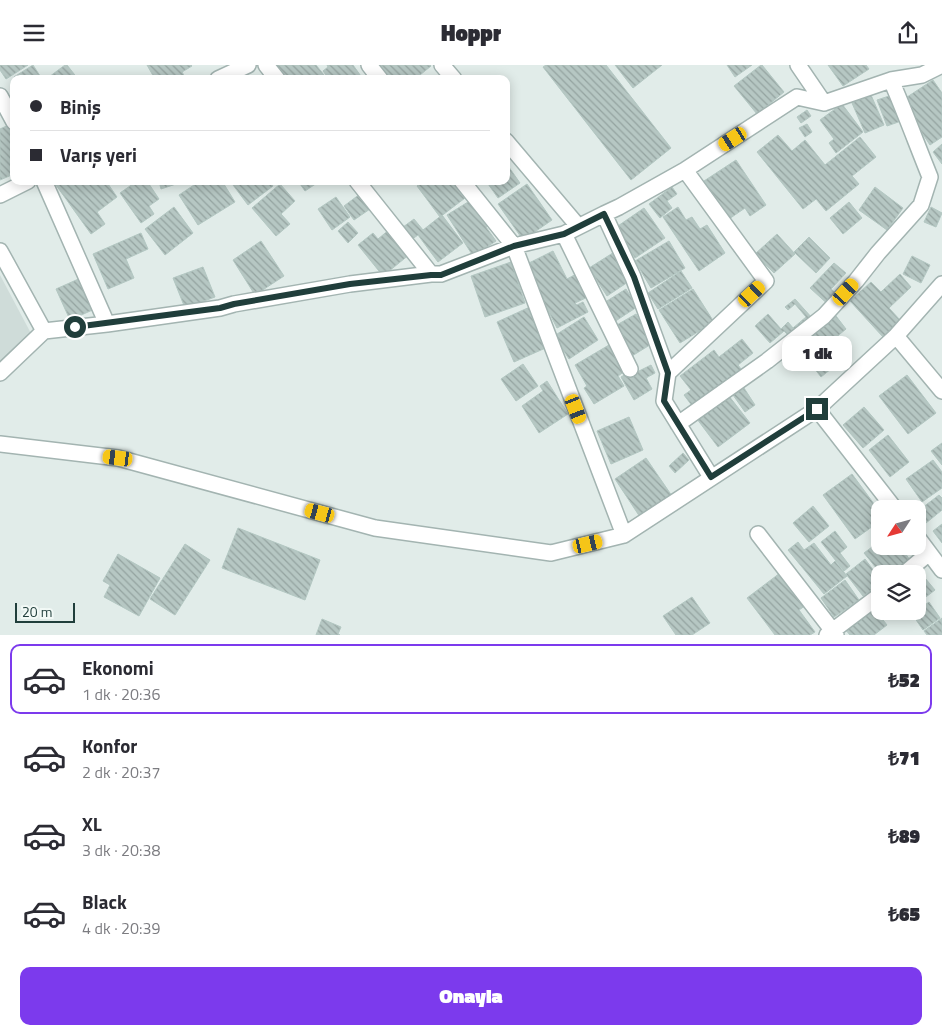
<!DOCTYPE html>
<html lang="tr">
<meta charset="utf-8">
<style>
body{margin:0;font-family:"Titillium Web",sans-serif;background:#f2f2f3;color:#2b2b33;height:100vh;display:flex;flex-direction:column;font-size:19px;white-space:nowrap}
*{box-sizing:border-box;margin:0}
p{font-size:16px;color:#7c7c81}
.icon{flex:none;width:28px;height:28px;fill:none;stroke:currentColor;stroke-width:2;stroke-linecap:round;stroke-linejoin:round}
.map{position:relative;height:570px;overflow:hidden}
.panel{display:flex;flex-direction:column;background:#fff;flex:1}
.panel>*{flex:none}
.hud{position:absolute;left:10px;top:10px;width:500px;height:110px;border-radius:10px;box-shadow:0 2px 12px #0003;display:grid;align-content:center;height:110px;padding:0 20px;background:#fff}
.needle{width:32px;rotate:234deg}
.buttons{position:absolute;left:871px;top:435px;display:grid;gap:10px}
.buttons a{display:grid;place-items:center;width:55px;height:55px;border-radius:10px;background:#fff;box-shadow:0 2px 12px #0003;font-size:25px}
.scale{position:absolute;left:15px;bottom:12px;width:60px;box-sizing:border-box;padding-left:5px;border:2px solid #203e3b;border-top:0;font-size:14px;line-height:18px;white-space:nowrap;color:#203e3b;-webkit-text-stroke:4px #f2f9f6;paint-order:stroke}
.end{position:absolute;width:22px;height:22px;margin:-11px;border:6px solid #203e3b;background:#fff;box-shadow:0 0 0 2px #fff}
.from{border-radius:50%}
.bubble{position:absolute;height:35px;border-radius:10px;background:#fff;box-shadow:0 2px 12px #0003;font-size:16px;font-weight:800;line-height:35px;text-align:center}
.car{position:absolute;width:15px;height:30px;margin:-15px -8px;border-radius:6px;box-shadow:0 0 4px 1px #0007;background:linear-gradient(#f5c518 24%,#345 0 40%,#f5c518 0 76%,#345 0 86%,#f5c518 0)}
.hud b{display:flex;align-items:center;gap:18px;height:48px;font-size:19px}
.hud b+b{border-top:1px solid #e1e1e2}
.hud i{width:12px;height:12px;background:#2b2b33}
ul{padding:9px 0 0;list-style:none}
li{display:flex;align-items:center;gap:15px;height:70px;margin:0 10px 8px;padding:0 10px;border:2px solid transparent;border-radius:10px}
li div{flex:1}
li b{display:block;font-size:19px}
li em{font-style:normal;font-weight:800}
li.current{border-color:#7c3aed}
li>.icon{width:45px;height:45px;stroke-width:1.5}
.button{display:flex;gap:10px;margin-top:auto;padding:10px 20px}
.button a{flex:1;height:58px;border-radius:10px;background:#7c3aed;color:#fff;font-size:20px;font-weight:800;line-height:58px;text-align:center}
header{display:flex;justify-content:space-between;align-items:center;height:65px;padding:0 20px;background:#fff;font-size:22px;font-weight:800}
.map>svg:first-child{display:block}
</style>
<header><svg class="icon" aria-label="menu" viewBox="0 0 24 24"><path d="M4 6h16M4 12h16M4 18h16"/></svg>Hoppr<svg class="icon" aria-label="share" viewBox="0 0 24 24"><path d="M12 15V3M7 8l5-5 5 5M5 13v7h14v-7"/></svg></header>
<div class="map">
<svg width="942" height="570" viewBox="0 0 942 570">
<defs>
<pattern id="building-back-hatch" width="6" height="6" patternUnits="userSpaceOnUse" patternTransform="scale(1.25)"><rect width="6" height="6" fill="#b6c7c3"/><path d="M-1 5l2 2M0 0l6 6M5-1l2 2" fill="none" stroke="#94a3a0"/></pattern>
</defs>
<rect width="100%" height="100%" fill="#e1ece9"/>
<path fill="#cfdcd9" d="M0,210L35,276L0,298Z"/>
<path fill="url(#building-back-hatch)" stroke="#b3c7c2" d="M0,0H28L6,14L0,5Z
M33,0L42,14H15L14,12Z
M65,0H67L78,14H51L49,12Z
M147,0H191L192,1L182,7L186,14H155Z
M273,0H316L324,10L320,14H284Z
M327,0H353L363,14H329L323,6L328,2Z
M378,0H430L431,1L415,14H387Z
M546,0H606L671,83L631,115L543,2Z
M615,0H662L633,23Z
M727,0H752L735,12Z
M761,0H762L784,27L757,49L734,21Z
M828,0H866L869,4L843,21Z
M933,15L942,28V72L930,80L901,36Z
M871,30L884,60L865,68L852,38Z
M889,31L894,44L899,42L904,55L887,61L877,35Z
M842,39L863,67L836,88L829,78L834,74L820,55Z
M807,45L811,51L801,58L797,52Z
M13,58L14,61V109L0,115V64Z
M807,59L812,67L805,72L799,63Z
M778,70L792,86L805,75L825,100L860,72L876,92L852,111L859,119L826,146L816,134L803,144L757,87Z
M942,79V99L933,87Z
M736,95L766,140L750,151L745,143L729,154L704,116Z
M506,98L520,118L498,133L486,116H506Z
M61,116H106L117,132L97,147L105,159L91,169L56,120Z
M137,116H147L159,134L149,141L154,149L141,158L120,128Z
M159,116H185L161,124Z
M200,116H222L235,137L198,160L179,130Z
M230,116H269L273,121L248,140Z
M298,116H320L305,126Z
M424,116H459L469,130L440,152L417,121Z
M280,119L295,136L281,149L290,159L276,171L252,143Z
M527,119L552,155L523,175L498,139Z
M672,122L677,129L667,136L672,143L660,153L649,139Z
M875,122L903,143L887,165L859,145Z
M360,129L370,144L354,155L344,141Z
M336,132L350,152L332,165L318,144Z
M468,137L471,140L473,139L492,158L486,162L496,176L473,191L447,150Z
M849,137L862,153L843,169L830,153Z
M174,142L193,168L165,190L145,164Z
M678,142L686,155L692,152L700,164L707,160L725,188L699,206L663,152Z
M931,142L942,148L936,162L924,157Z
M644,143L665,173L635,193L615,163Z
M442,150L463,178L438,197L418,170L408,177L399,165L414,154L423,165Z
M348,157L358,168L348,178L338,166Z
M390,164L410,189L383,211L358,180L373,168L378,174Z
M141,168L148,184L126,194L134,213L108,224L93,189Z
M777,169L795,189L774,208L755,189Z
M809,172L830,193L816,208L794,187Z
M261,176L284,211L255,230L233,195Z
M669,176L685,203L651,223L635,196Z
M553,186L567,214L580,207L592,230L575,238L577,240L583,237L588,247L557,263L525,200Z
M616,186L634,213L607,231L589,203Z
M912,191L930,200L921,218L903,209Z
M511,197L525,238L485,252L471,211Z
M834,198L846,208L831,224L840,232L831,242L810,223Z
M203,202L215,232L185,243L173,213Z
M681,206L692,223L658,244L648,228Z
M900,209L911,222L889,243L900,255L883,272L850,236L871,217L881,227Z
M83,212L97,243L70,255L56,224Z
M626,224L637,242L611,259L599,241Z
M693,224L714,257L680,278L659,245Z
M795,234L813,254L791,273L784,266L770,278L755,261L768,249L781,264L788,257L793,263L806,252L795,239L788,245L785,242Z
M532,241L550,281L514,297L497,257Z
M636,249L653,278L632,291L615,261Z
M836,251L846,264L834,274L847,291L821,312L797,281Z
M584,252L598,275L569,294L554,271Z
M742,274L753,288L738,300L744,308L693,342L684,330L691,325L680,311L714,285L719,292Z
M609,280L625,306L618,311L624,321L594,339L584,323L587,321L575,300Z
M523,299L538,321L516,336L501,314Z
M651,300L655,308L646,313L652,324L634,335L621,312L635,304L637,307Z
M907,310L936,348L908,369L879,331Z
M547,316L568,349L539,368L522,341L543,326L540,321Z
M744,323L755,340L745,347L733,330Z
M725,326L750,358L718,382L694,350Z
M864,342L884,365L863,383L843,360Z
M629,352L643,385L611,399L597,366Z
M888,370L909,397L890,412L869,385Z
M942,378V400L931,386Z
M683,388L689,395L675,408L669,401Z
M646,393L672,431L640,452L615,414Z
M933,395L942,407V423L922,437L906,414Z
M852,409L880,447V456L855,474L823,430Z
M939,430L942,433V445L926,458L918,446Z
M813,441L829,461L809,477L793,458Z
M942,459V478L933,466Z
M238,463L320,495L305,535L222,503Z
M835,466L847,482L840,488L850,501L844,506L821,477Z
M880,476V481H900L910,495L892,509H881L864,488Z
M798,477L804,485L814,478L831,500L835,496L847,511L824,529L788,485Z
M185,479L210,495L175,550L150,534Z
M118,489L160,513L139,551L104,532L110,520L103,516Z
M865,494L880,514V519L863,531L846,509Z
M784,505L809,538L799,545L815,567L810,570H775L747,533Z
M920,507L935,525L918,538V509Z
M845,515L859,535L834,552L821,533Z
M692,532L710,558L692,570H676L663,551Z
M929,537L940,553L923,565L912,549Z
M872,541L887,560L874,570H850L844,563Z
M942,553V570H927L924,566Z
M322,554L341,562L338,569L340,570H316Z"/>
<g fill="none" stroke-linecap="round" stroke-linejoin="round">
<g stroke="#a3b4b1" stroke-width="18">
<path id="minor" d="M266,0L277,14
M369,0L380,14
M442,0L454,14
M798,0L824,38
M218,14L248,0
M0,31L14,57
M506,76L578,161
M44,116L107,259
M357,116L431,209
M462,116L514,181L624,470
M0,130L28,116
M604,149L633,212L668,308L664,336L711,412
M564,169L630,304
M0,186L44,266
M896,271L942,326
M0,308L44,266L107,259L220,243L234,239L350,219L431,209H441L514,181L564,169L604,149L619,142L685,105L797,32L824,38L891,15L922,10L942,0
M668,308L766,216L685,105
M817,344L895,444
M678,359L767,296L824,251L856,216L878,188L921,140L930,112C917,80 905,47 891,15
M0,379L118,393L375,463L551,488L624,470L817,344L896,271L942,219
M758,469L836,570
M918,473L942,505
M904,509L929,488
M827,570L880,530"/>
</g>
<use href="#minor" stroke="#fff" stroke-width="15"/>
</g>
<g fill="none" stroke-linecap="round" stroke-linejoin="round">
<path stroke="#203e3b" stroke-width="6" d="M75,262L220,243L234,239L350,219L431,210H441L514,181L564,169L604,149L634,212L668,308L664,336L711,412L817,344"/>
</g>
</svg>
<div class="buttons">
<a><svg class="needle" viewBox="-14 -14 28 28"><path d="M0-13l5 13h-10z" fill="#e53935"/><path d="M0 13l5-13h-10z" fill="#7c7c81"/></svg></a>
<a><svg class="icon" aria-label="layers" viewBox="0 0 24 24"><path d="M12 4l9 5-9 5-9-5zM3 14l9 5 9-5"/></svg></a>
</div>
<div class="scale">20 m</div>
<i class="end from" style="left:75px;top:262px"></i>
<i class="end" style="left:817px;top:344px"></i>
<div class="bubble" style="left:782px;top:271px;width:70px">1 dk</div>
<i class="car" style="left:733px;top:74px;rotate:237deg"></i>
<i class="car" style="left:846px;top:227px;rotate:42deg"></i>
<i class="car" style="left:752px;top:229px;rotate:47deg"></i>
<i class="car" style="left:576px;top:344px;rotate:159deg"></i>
<i class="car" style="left:118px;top:393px;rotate:277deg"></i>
<i class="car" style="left:320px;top:448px;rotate:285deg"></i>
<i class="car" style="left:588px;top:479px;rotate:77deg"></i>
<div class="hud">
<b><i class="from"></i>Biniş</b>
<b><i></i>Varış yeri</b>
</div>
</div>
<section class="panel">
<ul>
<li class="current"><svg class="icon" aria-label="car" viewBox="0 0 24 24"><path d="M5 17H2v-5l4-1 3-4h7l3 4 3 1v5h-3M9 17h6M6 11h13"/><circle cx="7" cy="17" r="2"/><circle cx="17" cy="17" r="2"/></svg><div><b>Ekonomi</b><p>1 dk · 20:36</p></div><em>₺52</em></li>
<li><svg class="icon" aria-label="car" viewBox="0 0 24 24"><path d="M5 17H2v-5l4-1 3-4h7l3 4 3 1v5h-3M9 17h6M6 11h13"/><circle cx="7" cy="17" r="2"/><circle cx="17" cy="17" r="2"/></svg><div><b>Konfor</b><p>2 dk · 20:37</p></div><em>₺71</em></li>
<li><svg class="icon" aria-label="car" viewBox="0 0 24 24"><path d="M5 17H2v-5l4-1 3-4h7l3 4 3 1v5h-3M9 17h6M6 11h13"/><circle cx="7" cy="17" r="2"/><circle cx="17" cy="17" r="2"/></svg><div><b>XL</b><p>3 dk · 20:38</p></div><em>₺89</em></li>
<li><svg class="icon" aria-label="car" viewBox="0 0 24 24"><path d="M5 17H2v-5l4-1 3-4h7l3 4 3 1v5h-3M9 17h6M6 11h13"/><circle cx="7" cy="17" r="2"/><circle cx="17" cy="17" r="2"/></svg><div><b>Black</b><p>4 dk · 20:39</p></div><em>₺65</em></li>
</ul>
<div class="button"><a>Onayla</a></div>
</section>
